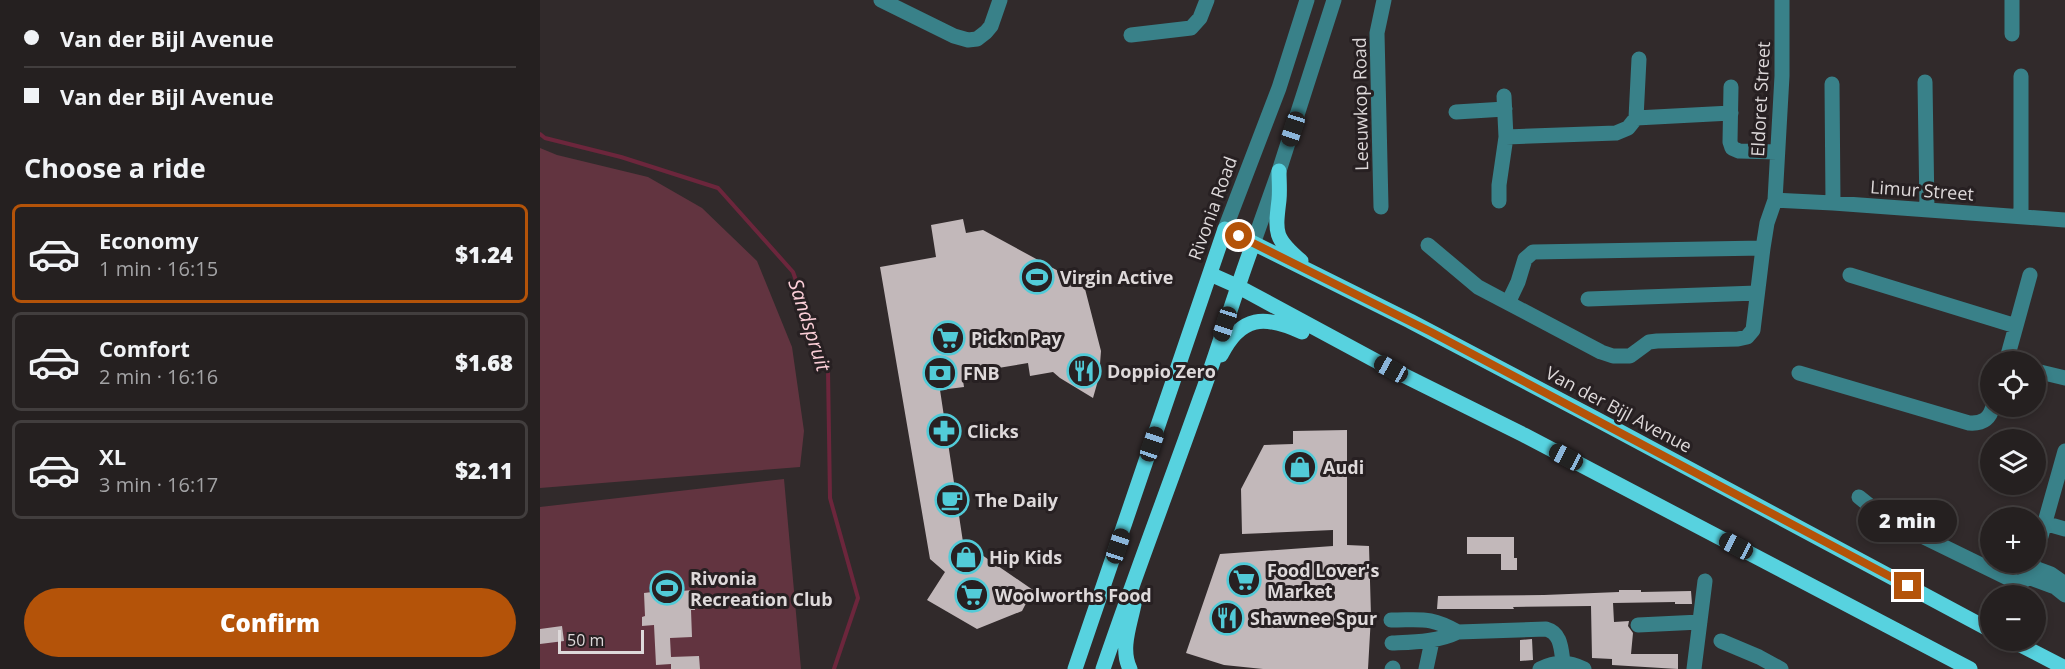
<!DOCTYPE html>
<meta charset="utf-8">
<style>
body{margin:0;font-family:"Open Sans",sans-serif;background:#312d2d;color:#f1f3f6;height:100vh;display:flex;flex-direction:column;font-size:22px;white-space:nowrap}
*{box-sizing:border-box;margin:0}
p{font-size:20px;color:#a3a3a5}
.icon{flex:none;width:33px;height:33px;fill:none;stroke:currentColor;stroke-width:2;stroke-linecap:round;stroke-linejoin:round}
.map{position:relative;flex:1;overflow:hidden}
.sheet{display:flex;flex-direction:column;background:#252020;width:540px}
.sheet>*{flex:none}
.top-card{display:grid;align-content:center;height:132px;padding:0 24px;background:#252020}
.tools{position:absolute;left:1440px;top:351px;display:grid;gap:12px}
.tools a{display:grid;place-items:center;width:66px;height:66px;border-radius:50%;background:#252020;box-shadow:0 3px 9px #0003,0 0 0 2px #423e3e;font-size:30px}
.scale{position:absolute;left:18px;bottom:15px;width:86px;box-sizing:border-box;padding-left:6px;border:3px solid #ded9da;border-top:0;font-size:16px;line-height:21px;white-space:nowrap;color:#ded9da;-webkit-text-stroke:4px #272022;paint-order:stroke}
.end{position:absolute;width:27px;height:27px;margin:-14px;border:8px solid #b45309;background:#fff;box-shadow:0 0 0 3px #fff}
.from{border-radius:50%}
.bubble{position:absolute;height:42px;border-radius:21px;background:#252020;box-shadow:0 3px 9px #0003,0 0 0 2px #423e3e;font-size:20px;font-weight:800;line-height:42px;text-align:center}
.car{position:absolute;width:18px;height:36px;margin:-18px -9px;border-radius:8px;box-shadow:0 0 4px 2px #0007;background:linear-gradient(#222 24%,#8ab4d8 0 40%,#222 0 76%,#8ab4d8 0 86%,#222 0)}
.top-card b{display:flex;align-items:center;gap:21px;height:57px;font-size:22px}
.top-card b+b{border-top:2px solid #423e3e}
.top-card i{width:15px;height:15px;background:#f1f3f6}
ul{padding:0;list-style:none}
li{display:flex;align-items:center;gap:18px;height:99px;margin:0 12px 9px;padding:0 12px;border:3px solid #423e3e;border-radius:9px}
li div{flex:1}
li b{display:block;font-size:22px}
li em{font-style:normal;font-weight:800}
li.current{border-color:#b45309}
li>.icon{width:54px;height:54px;stroke-width:1.5}
h2{padding:0 24px;font-size:27px;line-height:72px}
.cta{display:flex;gap:12px;margin-top:auto;padding:12px 24px}
.cta a{flex:1;height:69px;border-radius:36px;background:#b45309;color:#fff;font-size:24px;font-weight:800;line-height:69px;text-align:center}
main{display:flex;flex:1;min-height:0}
.map>svg:first-child{display:block}
</style>
<main>
<section class="sheet">
<div class="top-card">
<b><i class="from"></i>Van der Bijl Avenue</b>
<b><i></i>Van der Bijl Avenue</b>
</div>
<h2>Choose a ride</h2>
<ul>
<li class="current"><svg class="icon" aria-label="car" viewBox="0 0 24 24"><path d="M5 17H2v-5l4-1 3-4h7l3 4 3 1v5h-3M9 17h6M6 11h13"/><circle cx="7" cy="17" r="2"/><circle cx="17" cy="17" r="2"/></svg><div><b>Economy</b><p>1 min · 16:15</p></div><em>$1.24</em></li>
<li><svg class="icon" aria-label="car" viewBox="0 0 24 24"><path d="M5 17H2v-5l4-1 3-4h7l3 4 3 1v5h-3M9 17h6M6 11h13"/><circle cx="7" cy="17" r="2"/><circle cx="17" cy="17" r="2"/></svg><div><b>Comfort</b><p>2 min · 16:16</p></div><em>$1.68</em></li>
<li><svg class="icon" aria-label="car" viewBox="0 0 24 24"><path d="M5 17H2v-5l4-1 3-4h7l3 4 3 1v5h-3M9 17h6M6 11h13"/><circle cx="7" cy="17" r="2"/><circle cx="17" cy="17" r="2"/></svg><div><b>XL</b><p>3 min · 16:17</p></div><em>$2.11</em></li>
</ul>
<div class="cta"><a>Confirm</a></div>
</section>
<div class="map">
<svg width="1525" height="669" viewBox="0 0 1525 669">
<rect width="100%" height="100%" fill="#312a2b"/>
<path fill="#623440" d="M0,148L17,155L108,177L162,208L217,261L252,347L264,431L260,467L0,488Z
M244,479L261,669H0V507Z"/>
<g fill="none" stroke-linecap="round" stroke-linejoin="round">
<path stroke="#6c263c" stroke-width="4" d="M0,134L5,138L81,157L178,188L253,272L288,370L290,498L318,598L294,669"/>
</g>
<path fill="#c2b8ba" d="M423,219L426,233L443,230L544,285L561,351L559,377L553,398L520,378L513,372L490,376L488,363L422,374L424,387L400,390L423,542L493,590L482,611L437,629L387,600L405,572L390,559L340,267L396,257L391,225Z
M807,430V545L829,546L831,616L828,669H723L684,665L646,653L680,554L793,546V530L702,534L701,489L724,445L753,444V431Z
M927,537H974V558H977V570H961V554H927Z
M140,583L141,591L154,590L155,610H151L152,637L130,638L131,657L159,656L160,669H131V664L116,665L114,625L102,626V617L105,616L104,593L112,592V585Z
M1079,590H1101V592L1151,591L1152,604H1135V602L1073,603L1074,622L1089,621L1088,626L1093,633L1091,654H1138V669L1072,665V659L1052,658L1051,606L973,607L974,609H897L898,596L1004,595L1079,592Z
M22,626L24,641L0,644V629Z
M992,639L993,660L980,661V640Z"/>
<g fill="none" stroke-linecap="round" stroke-linejoin="round">
<path stroke="#398189" stroke-width="15" d="M341,0L414,36L428,40L437,39L446,32L451,26L460,0
M1472,0V34
M591,35L651,28L660,18L667,0
M1481,76V217
M1385,82L1387,210
M1292,84L1293,203
M1191,87L1190,142L1192,148L1199,151L1237,152
M916,112L965,109
M1096,118L1099,59
M966,137L1076,133L1088,128L1096,118L1191,113
M1235,200L1293,203L1525,220
M959,201V185L966,137L964,96
M841,207L837,33L844,0
M685,229L739,88L767,0
M713,244L739,171L794,0
M888,245L938,287L1061,352L1073,356H1090L1109,342L1117,341L1198,339L1207,337L1213,330L1223,248L1227,223L1235,200L1242,76V0
M1310,275L1476,326L1466,362
M1048,299L1217,293
M968,303L978,282L985,259L993,252L1223,248
M1476,326L1490,275
M1496,371L1525,378
M1259,373L1429,423C1442,424 1450,419 1453,406
M1319,497L1345,518L1476,582C1488,583 1490,573 1493,562
M1504,523L1525,529
M1496,554L1525,451
M1492,567L1511,574L1525,584
M1488,577L1515,587L1525,595
M851,620C881,620 890,616 918,632
M1098,625L1160,622
M1181,641L1219,657L1241,669
M852,643C875,642 897,642 918,632L1006,629C1021,633 1021,648 1023,662
M852,669L853,668
M886,669L892,641
M1000,669C1016,661 1028,661 1044,669
M1154,669L1165,581"/>
<path stroke="#57d2df" stroke-width="15" d="M739,171C739,181 740,190 739,200C735,233 734,238 761,261
M670,274L697,286L851,369L984,435L1430,669
M681,355C701,315 725,315 762,332
M1471,640L1525,668
M535,669L685,229L870,321L1058,420L1450,630
M563,669C594,578 628,489 660,399C679,348 694,295 713,244
M590,669C580,649 590,625 594,604"/>
</g>
<g fill="none" stroke-linecap="round" stroke-linejoin="round">
<path stroke="#b45309" stroke-width="8" d="M699,236L891,332L1368,586"/>
</g>
<defs>
<g id="stadium-ring" transform="scale(1.725)"><circle r="9.5" fill="#272022" stroke="#52cbd8" stroke-width="1.5"/><path d="M0-5a6.5 5 0 1 0 0 10a6.5 5 0 1 0 0-10ZM-3.5-1.8h7v3.6h-7Z" fill="#52cbd8"/></g>
<g id="supermarket-ring" transform="scale(1.725)"><circle r="9.5" fill="#272022" stroke="#52cbd8" stroke-width="1.5"/><path d="M-6-5.5h2.5l.6 2H6L4.5 2H-2.5L-4.4-4H-6ZM-1.5 3.2a1.3 1.3 0 1 0 .1 0ZM3 3.2a1.3 1.3 0 1 0 .1 0Z" fill="#52cbd8"/></g>
<g id="restaurant-ring" transform="scale(1.725)"><circle r="9.5" fill="#272022" stroke="#52cbd8" stroke-width="1.5"/><path d="M-5-6h1v4h1v-4h1v4h1v-4h1v5L-1.5 .5V6h-2V.5L-5-1ZM5-6V6H3V1.5H1.5Q1.5-4 5-6Z" fill="#52cbd8"/></g>
<g id="bank-ring" transform="scale(1.725)"><circle r="9.5" fill="#272022" stroke="#52cbd8" stroke-width="1.5"/><path d="M-6-4H6V4H-6ZM0-2.3a2.3 2.3 0 1 0 0 4.6a2.3 2.3 0 1 0 0-4.6Z" fill="#52cbd8"/></g>
<g id="pharmacy-ring" transform="scale(1.725)"><circle r="9.5" fill="#272022" stroke="#52cbd8" stroke-width="1.5"/><path d="M-2-6h4v4h4v4h-4v4h-4v-4h-4v-4h4Z" fill="#52cbd8"/></g>
<g id="shop-ring" transform="scale(1.725)"><circle r="9.5" fill="#272022" stroke="#52cbd8" stroke-width="1.5"/><path d="M-5-2.5h2.3a2.7 3.5 0 0 1 5.4 0H5L5.5 6h-11ZM-1.5-2.5h3a1.5 2.3 0 0 0-3 0Z" fill="#52cbd8"/></g>
<g id="cafe-ring" transform="scale(1.725)"><circle r="9.5" fill="#272022" stroke="#52cbd8" stroke-width="1.5"/><path d="M-5.5-4.5H6V0H3Q3 3.5 0 3.5H-2.5Q-5.5 3.5-5.5 0ZM3-3.2v2h1.7v-2ZM-6 4.5H4V6H-6Z" fill="#52cbd8"/></g>
</defs>
<g fill-rule="evenodd">
<use href="#stadium-ring" x="497" y="277"/>
<use href="#supermarket-ring" x="408" y="338"/>
<use href="#restaurant-ring" x="544" y="371"/>
<use href="#bank-ring" x="400" y="373"/>
<use href="#pharmacy-ring" x="404" y="431"/>
<use href="#shop-ring" x="760" y="467"/>
<use href="#cafe-ring" x="412" y="500"/>
<use href="#shop-ring" x="426" y="557"/>
<use href="#supermarket-ring" x="704" y="580"/>
<use href="#stadium-ring" x="127" y="588"/>
<use href="#supermarket-ring" x="432" y="595"/>
<use href="#restaurant-ring" x="687" y="618"/>
</g>
<g text-anchor="middle" dominant-baseline="central" stroke-width="6" stroke-linejoin="round" paint-order="stroke">
<g font-size="18" fill="#ded9da" stroke="#272022">
<text transform="translate(1220 99) rotate(-87)">Eldoret Street</text>
<text transform="translate(820 104) rotate(-91)">Leeuwkop Road</text>
<text transform="translate(1382 190) rotate(4)">Limur Street</text>
<text transform="translate(672 208) rotate(-70)">Rivonia Road</text>
<text transform="translate(1079 409) rotate(28)">Van der Bijl Avenue</text>
</g>
<g font-size="18" font-weight="bold" fill="#ded9da" stroke="#272022" text-anchor="start">
<text x="520" y="277">Virgin Active</text>
<text x="431" y="338">Pick n Pay</text>
<text x="567" y="371">Doppio Zero</text>
<text x="423" y="373">FNB</text>
<text x="427" y="431">Clicks</text>
<text x="783" y="467">Audi</text>
<text x="435" y="500">The Daily</text>
<text x="449" y="557">Hip Kids</text>
<text x="727" y="570">Food Lover's<tspan x="727" dy="21">Market</tspan></text>
<text x="150" y="578">Rivonia<tspan x="150" dy="21">Recreation Club</tspan></text>
<text x="455" y="595">Woolworths Food</text>
<text x="710" y="618">Shawnee Spur</text>
</g>
<g font-size="20" font-style="italic" fill="#fccfd8" stroke="#272022">
<text transform="translate(270 325) rotate(72)">Sandspruit</text>
</g>
</g>
</svg>
<div class="tools">
<a><svg class="icon" aria-label="locate" viewBox="0 0 24 24"><circle cx="12" cy="12" r="6"/><path d="M12 2v4M12 18v4M2 12h4M18 12h4"/></svg></a>
<a><svg class="icon" aria-label="layers" viewBox="0 0 24 24"><path d="M12 4l9 5-9 5-9-5zM3 14l9 5 9-5"/></svg></a>
<a>+</a>
<a>−</a>
</div>
<div class="scale">50 m</div>
<i class="end from" style="left:699px;top:236px"></i>
<i class="end" style="left:1368px;top:586px"></i>
<div class="bubble" style="left:1318px;top:500px;width:99px">2 min</div>
<i class="car" style="left:753px;top:129px;rotate:198deg"></i>
<i class="car" style="left:685px;top:324px;rotate:198deg"></i>
<i class="car" style="left:851px;top:369px;rotate:299deg"></i>
<i class="car" style="left:612px;top:444px;rotate:19deg"></i>
<i class="car" style="left:1026px;top:457px;rotate:298deg"></i>
<i class="car" style="left:578px;top:546px;rotate:18deg"></i>
<i class="car" style="left:1196px;top:546px;rotate:298deg"></i>
</div>
</main>
